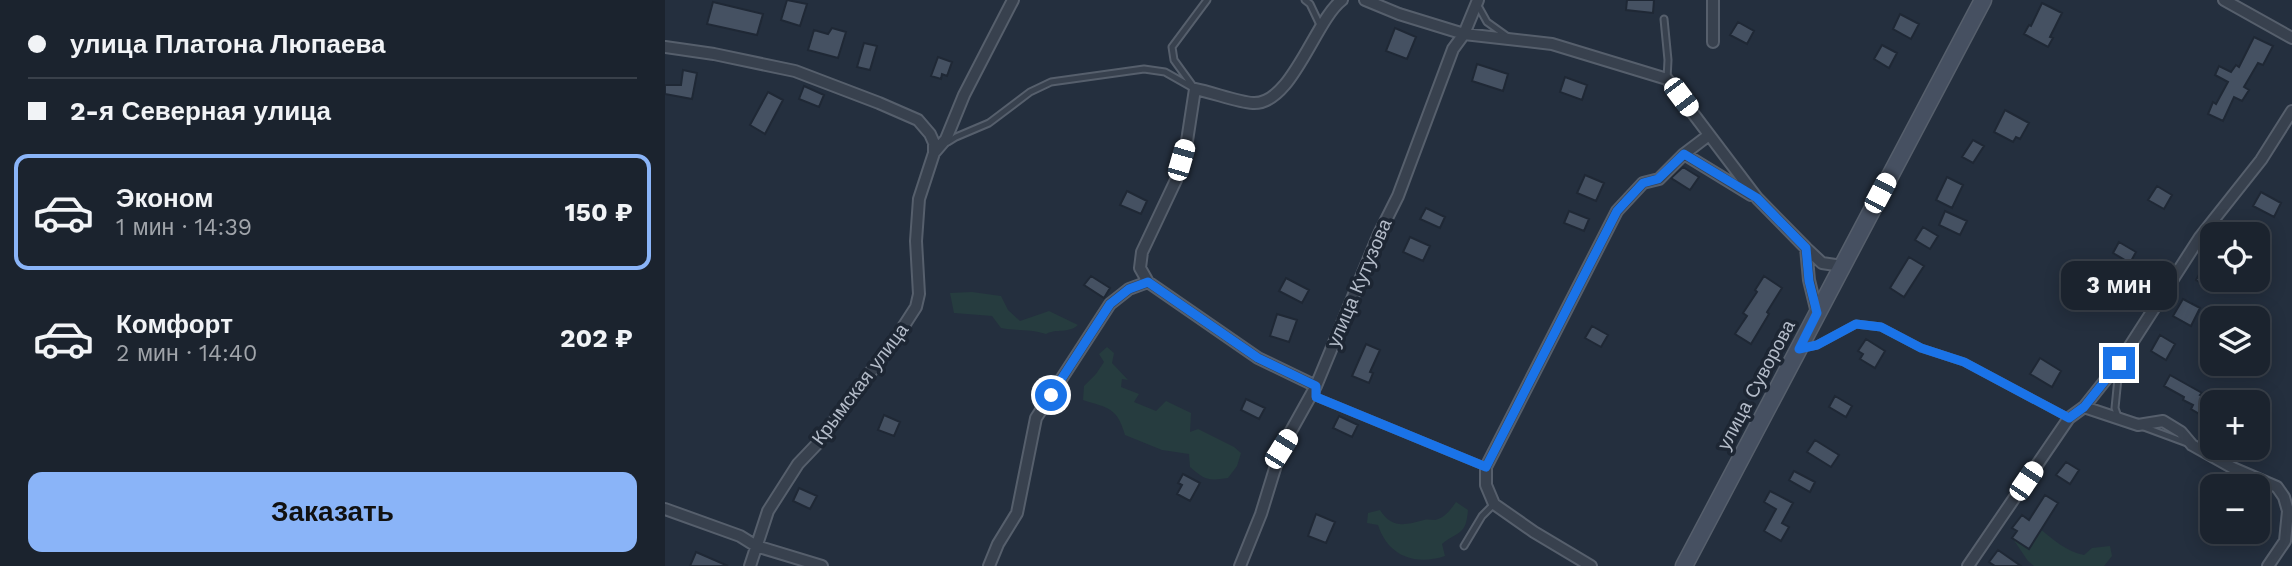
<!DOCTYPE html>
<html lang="ru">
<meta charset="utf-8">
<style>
body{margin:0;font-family:"Work Sans",sans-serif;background:#282f3a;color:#f1f3f6;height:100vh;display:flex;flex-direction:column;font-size:26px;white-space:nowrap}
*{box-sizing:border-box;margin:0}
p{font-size:23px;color:#a0a4aa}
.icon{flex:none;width:38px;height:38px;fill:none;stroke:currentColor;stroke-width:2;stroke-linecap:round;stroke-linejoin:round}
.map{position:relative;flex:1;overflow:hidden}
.side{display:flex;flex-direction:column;background:#1b232e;width:665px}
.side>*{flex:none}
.banner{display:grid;align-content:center;height:154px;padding:0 28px;background:#1b232e}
.controls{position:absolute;left:1535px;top:222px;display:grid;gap:14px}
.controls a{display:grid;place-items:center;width:70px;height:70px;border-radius:14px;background:#1b232e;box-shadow:0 4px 18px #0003,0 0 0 2px #39404a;font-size:35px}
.end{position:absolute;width:32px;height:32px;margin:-16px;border:9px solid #1a73e8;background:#fff;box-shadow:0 0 0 4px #fff}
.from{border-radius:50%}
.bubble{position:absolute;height:49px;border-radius:14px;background:#1b232e;box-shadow:0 4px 18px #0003,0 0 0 2px #39404a;font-size:23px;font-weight:700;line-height:49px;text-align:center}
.car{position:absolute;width:21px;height:42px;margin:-21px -10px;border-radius:9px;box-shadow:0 0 5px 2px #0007;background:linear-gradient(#fff 24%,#345 0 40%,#fff 0 76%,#345 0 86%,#fff 0)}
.banner b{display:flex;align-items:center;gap:24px;height:66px;font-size:26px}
.banner b+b{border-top:2px solid #39404a}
.banner i{width:18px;height:18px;background:#f1f3f6}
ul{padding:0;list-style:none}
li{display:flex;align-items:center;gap:21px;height:116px;margin:0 14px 10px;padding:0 14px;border:4px solid transparent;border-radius:14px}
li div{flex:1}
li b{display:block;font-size:26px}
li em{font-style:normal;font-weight:700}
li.selected{border-color:#8ab4f8}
li>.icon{width:63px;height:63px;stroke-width:1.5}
.cta{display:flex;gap:14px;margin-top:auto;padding:14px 28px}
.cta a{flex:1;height:80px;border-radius:14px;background:#8ab4f8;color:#111;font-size:28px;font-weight:700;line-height:80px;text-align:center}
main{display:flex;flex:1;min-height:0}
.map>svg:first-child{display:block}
</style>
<main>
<section class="side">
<div class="banner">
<b><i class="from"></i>улица Платона Люпаева</b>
<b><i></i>2-я Северная улица</b>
</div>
<ul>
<li class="selected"><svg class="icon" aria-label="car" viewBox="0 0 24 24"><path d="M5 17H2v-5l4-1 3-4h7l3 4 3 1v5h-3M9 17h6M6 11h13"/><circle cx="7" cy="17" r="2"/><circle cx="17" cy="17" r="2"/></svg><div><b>Эконом</b><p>1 мин · 14:39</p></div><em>150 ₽</em></li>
<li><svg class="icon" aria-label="car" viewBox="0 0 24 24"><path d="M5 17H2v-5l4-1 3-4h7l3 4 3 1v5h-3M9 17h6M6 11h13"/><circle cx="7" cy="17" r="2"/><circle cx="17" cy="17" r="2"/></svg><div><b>Комфорт</b><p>2 мин · 14:40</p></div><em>202 ₽</em></li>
</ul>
<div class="cta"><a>Заказать</a></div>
</section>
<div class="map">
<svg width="1627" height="566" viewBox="0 0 1627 566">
<rect width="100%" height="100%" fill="#242f3e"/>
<path fill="#263c3f" d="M307,292L336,296L343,310L355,321L384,311L413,325C403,334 392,328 381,334C366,329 351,331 336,328L327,316L289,313L285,293Z
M442,347L449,353L447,363L463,380L457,379L456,387L474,394L469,402L491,411L501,401L526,413L525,432L533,429L569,447L576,453L572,466L563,478C543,481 540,480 525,467L524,454L497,450L460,435C452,407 443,408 418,400L419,386L431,374L439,362L434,354Z
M791,502L803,510C801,536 794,530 777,544L780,556C750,566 723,556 713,525L702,523L703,513L715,510C727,529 740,525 759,520C763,519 766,520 770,520C780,518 786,509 791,502Z
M1374,528C1389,540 1400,551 1419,555L1427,548L1445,546L1447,556L1439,566H1369L1363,561L1348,539L1365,535Z"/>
<path fill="#455162" stroke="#1f2835" stroke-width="2" d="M122,0L142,4L135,26L116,20Z
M962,0H989L988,13L961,10Z
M48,2L98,14L92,35L42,24Z
M1377,3L1397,13L1385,37L1388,38L1383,47L1359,34L1364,25L1366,26Z
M1235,14L1254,24L1246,39L1228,29Z
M1073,22L1089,31L1082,44L1065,35Z
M167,28L181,32L173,58L143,50L149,30L163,34Z
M730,28L751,37L742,59L721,51Z
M1589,37L1608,46L1598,65L1593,63L1579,87L1584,90L1577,101L1569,97L1558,121L1543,114L1548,102L1551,104L1563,82L1550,75L1554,66L1566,72L1571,65L1574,67Z
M199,43L212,46L205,70L192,67Z
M1217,45L1232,53L1224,68L1209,59Z
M273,57L287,62L282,76L277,74L276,79L266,76Z
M812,64L843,74L838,91L807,81Z
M18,70L32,73L27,99L0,94V85H16Z
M900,77L922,85L917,100L895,92Z
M139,86L159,95L154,107L134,99Z
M103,92L118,100L100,134L85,125Z
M1340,110L1364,123L1355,139L1351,137L1348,142L1329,132Z
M1308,140L1319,146L1308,163L1297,157Z
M1018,167L1034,177L1025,190L1006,178Z
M920,175L939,183L931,201L912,193Z
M1282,177L1298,185L1287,208L1271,200Z
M1492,186L1507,195L1499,209L1483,200Z
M462,191L482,201L476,214L455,205Z
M1596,192L1616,203L1609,217L1588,206Z
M761,208L780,217L775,228L755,219Z
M904,211L924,219L919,231L899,223Z
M1280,211L1302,221L1295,235L1274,225Z
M1258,227L1273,236L1265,249L1250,240Z
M745,237L765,246L758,261L738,252Z
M1454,242L1471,252L1465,263L1448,253Z
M1244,257L1259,266L1239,297L1225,288Z
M1541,263L1547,267V290L1531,280Z
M426,276L445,288L439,298L419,285Z
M1099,276L1117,288L1102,312L1104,314L1086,344L1070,334L1082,316L1078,313L1092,292L1090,290Z
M621,278L644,290L637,303L614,291Z
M1518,299L1535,308L1526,326L1508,316Z
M612,314L632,320L624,342L605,336Z
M927,326L943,335L936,347L920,338Z
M1495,335L1510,344L1501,360L1486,351Z
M1201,339L1220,351L1210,368L1195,359L1198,354L1193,351Z
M701,344L715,350L705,372L708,373L704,383L687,376Z
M1375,358L1396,371L1387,387L1365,374Z
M1505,375L1537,393L1535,395L1544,400L1536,415L1526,409L1528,405L1518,400L1519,397L1499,386Z
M1170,396L1187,406L1181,417L1164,407Z
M581,399L600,408L594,419L576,410Z
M219,415L235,422L229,436L213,430Z
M674,416L693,425L687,437L668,428Z
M1150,440L1174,455L1166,467L1142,452Z
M1401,462L1414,470L1405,484L1391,475Z
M1129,471L1150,482L1145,492L1124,480Z
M518,474L535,483L525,501L512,494L517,485L513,483Z
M134,488L152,496L145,509L128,501Z
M1105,491L1128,503L1117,523L1124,527L1116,541L1099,531L1111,509L1099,502Z
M1380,495L1393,503L1364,549L1347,538L1352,531L1347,528L1357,515L1364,520Z
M651,514L670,522L661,543L643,536Z
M1333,550L1356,566H1330L1324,562Z
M31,552L63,566H25Z"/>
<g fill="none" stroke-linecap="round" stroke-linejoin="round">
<g stroke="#565f6c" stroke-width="9">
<path id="lane" d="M640,0L645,4L656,27
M812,4L822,22L843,37
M999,19L1003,60L1002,79
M283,142L291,137L324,123L365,92L386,82L479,69L500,72L530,89L509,60L507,47L542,0
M1137,348L1152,345L1191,324L1216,327L1256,348L1299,362L1404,418
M651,391V397L821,467
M1453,417L1450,408L1454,368
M1476,426L1522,443
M799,546L817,516L829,504"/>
</g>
<g stroke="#565f6c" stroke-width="14">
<path id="street" d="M700,0L734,14L799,34L887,44L1002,79L1092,198L1141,248L1144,280L1152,313
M1559,0L1627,38
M1048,42V0
M0,47L49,54L130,71L214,103L253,120L265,134L269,143V153
M1019,154L1086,195
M1141,248L1157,263L1177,266
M483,282L593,358L651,386
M1419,407L1473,425L1498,421L1516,432L1527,445L1568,468L1612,487L1619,497L1623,511L1620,541L1603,566
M0,509L75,536L91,546L157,566
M85,566L103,511L133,464L153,443L231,338L251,307L254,294L251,241L254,199L269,153L281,139L299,95L348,0
M324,566L333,544L352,513L371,418L445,304L464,289L483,282L475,268L477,252L511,180L522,141L530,89C547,92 572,102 588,103C627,105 650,20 677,0
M575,566L596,514L616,449L651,386L714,234L733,196L788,49L799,34L813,0
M926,566L869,532L829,504L821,485V467L952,211L978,183L994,179L1019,154L1044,135
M1303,566L1404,418L1419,407L1454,363L1535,237L1596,160L1627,111"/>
</g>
<g stroke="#565f6c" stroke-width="19">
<path id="secondary" d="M1019,566L1318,0"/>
</g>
<use href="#lane" stroke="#38414e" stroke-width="5"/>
<use href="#street" stroke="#38414e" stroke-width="10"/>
<use href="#secondary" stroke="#465061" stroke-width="16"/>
</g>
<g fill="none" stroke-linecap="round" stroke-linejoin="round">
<path stroke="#1a73e8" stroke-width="9" d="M386,395L445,304L464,289L483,282L593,358L651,386V397L821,467L952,211L978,183L993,179L1019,154L1092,198L1141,248L1144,281L1152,313L1134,349L1152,345L1191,324L1216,327L1256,348L1299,362L1404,418L1419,407L1454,363"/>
</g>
<g text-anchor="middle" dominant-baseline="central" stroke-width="7" stroke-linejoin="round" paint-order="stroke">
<g font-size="19" fill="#b4bcc9" stroke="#1d2633">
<text transform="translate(694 283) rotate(-67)">улица Кутузова</text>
<text transform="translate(195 384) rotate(-53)">Крымская улица</text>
<text transform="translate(1091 385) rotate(-62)">улица Суворова</text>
</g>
</g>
</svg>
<div class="controls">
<a><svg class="icon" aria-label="locate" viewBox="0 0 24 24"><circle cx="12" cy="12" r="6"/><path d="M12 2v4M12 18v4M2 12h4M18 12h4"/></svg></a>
<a><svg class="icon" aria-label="layers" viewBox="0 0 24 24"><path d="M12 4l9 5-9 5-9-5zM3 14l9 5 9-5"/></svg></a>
<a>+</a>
<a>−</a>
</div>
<i class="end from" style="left:386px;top:395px"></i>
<i class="end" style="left:1454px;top:363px"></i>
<div class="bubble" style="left:1396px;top:261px;width:116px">3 мин</div>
<i class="car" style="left:1016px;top:97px;rotate:143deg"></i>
<i class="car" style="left:516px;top:160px;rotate:16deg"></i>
<i class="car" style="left:1215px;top:193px;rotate:28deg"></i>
<i class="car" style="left:616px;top:449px;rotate:32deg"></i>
<i class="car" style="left:1361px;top:481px;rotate:34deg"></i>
</div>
</main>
